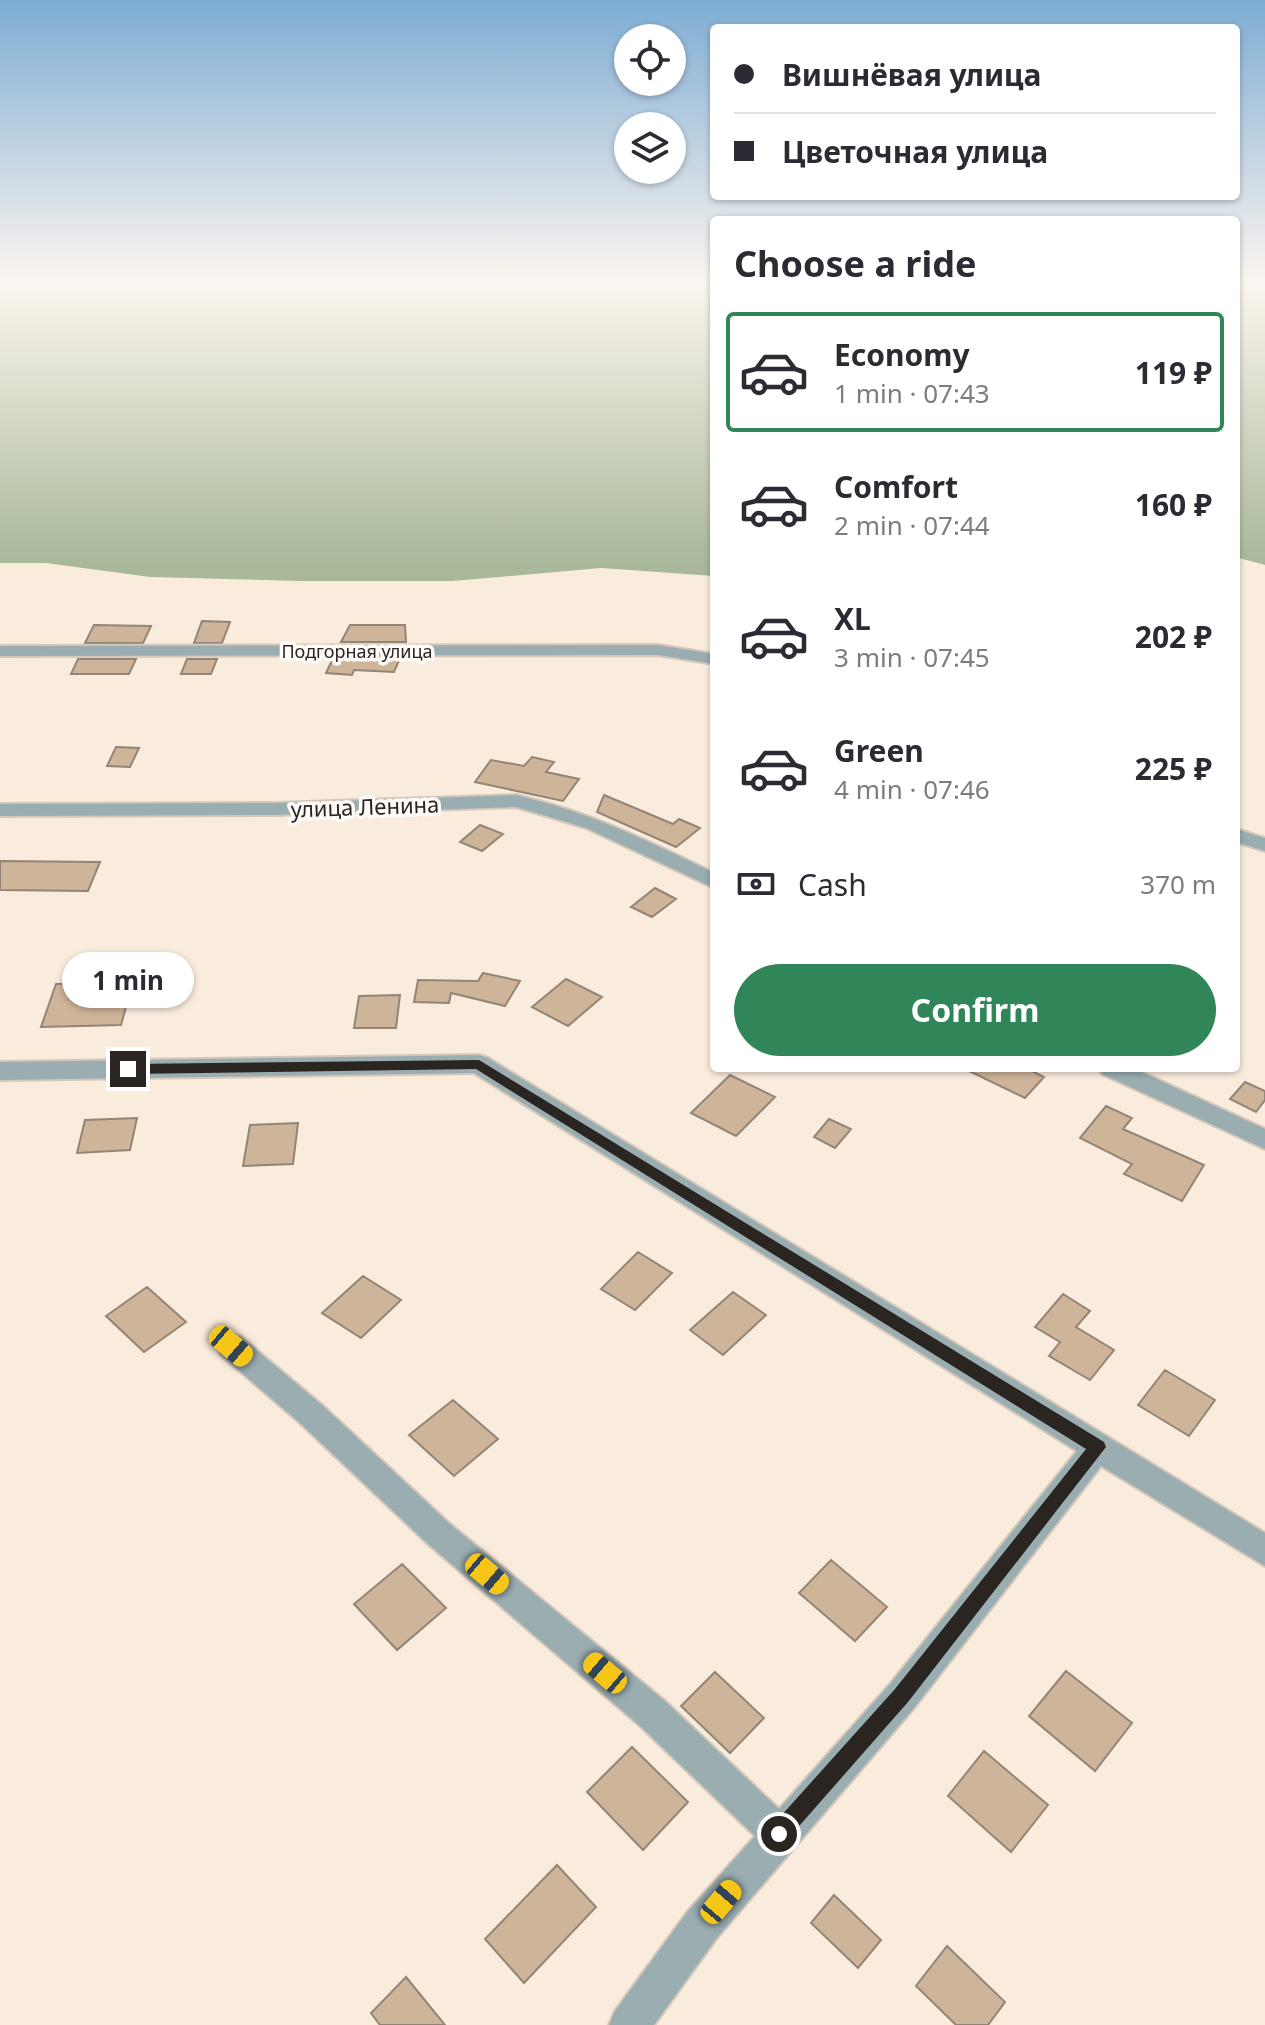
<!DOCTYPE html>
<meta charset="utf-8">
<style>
body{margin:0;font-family:"Noto Sans",sans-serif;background:#f7f7f7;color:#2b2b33;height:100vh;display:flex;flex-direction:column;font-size:30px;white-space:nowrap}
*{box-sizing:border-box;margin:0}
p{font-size:26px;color:#7c7c81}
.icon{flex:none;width:44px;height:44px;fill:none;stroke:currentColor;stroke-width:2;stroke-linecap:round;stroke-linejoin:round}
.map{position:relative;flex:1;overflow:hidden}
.panel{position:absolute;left:710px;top:216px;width:530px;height:856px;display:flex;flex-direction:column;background:#fff;border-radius:8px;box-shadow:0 2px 6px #0004}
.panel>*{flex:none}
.hud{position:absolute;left:710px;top:24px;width:530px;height:176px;border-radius:8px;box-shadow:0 2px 6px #0004;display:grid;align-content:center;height:176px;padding:0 24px;background:#fff}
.tools{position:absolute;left:614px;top:24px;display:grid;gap:16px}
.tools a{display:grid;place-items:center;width:72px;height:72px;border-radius:50%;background:#fff;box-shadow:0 2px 6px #0004;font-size:40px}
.end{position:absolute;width:36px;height:36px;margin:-18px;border:10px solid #2a2520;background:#fff;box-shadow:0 0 0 4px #fff}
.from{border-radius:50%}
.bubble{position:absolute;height:56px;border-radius:28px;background:#fff;box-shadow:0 2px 6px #0004;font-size:26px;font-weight:700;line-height:56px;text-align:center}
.car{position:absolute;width:24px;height:48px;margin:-24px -12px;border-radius:10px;box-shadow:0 0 6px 2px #0007;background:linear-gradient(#f5c518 24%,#345 0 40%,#f5c518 0 76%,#345 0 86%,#f5c518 0)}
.hud b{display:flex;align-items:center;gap:28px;height:76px;font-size:30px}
.hud b+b{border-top:2px solid #e1e1e2}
.hud i{width:20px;height:20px;background:#2b2b33}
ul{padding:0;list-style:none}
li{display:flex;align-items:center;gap:24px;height:120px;margin:0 16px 12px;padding:0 8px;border:4px solid transparent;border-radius:8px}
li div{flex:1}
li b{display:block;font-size:30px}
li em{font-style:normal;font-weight:700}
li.selected{border-color:#318659}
li>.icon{width:72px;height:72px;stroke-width:1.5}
h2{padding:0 24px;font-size:36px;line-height:96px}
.pay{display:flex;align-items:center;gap:20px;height:88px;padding:0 24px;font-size:30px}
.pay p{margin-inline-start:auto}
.button{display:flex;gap:16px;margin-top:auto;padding:16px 24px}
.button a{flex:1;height:92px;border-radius:48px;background:#318659;color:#fff;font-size:32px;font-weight:700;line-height:92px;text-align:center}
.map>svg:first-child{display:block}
</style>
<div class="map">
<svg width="1265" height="2025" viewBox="0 0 1265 2025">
<rect width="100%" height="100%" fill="#faecdd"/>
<path fill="#a8b898" d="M0,281H714V576L601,568L453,581H300L150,577L46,563H0Z
M1236,281H1265V565L1239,558L1236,560Z"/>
<path fill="#ceb498" stroke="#928577" stroke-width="2" d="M202,621L230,622L222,643H194Z
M94,625L151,626L143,643H85Z
M350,625H405L406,642H341Z
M333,658H400L394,672L354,670L352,675L326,673Z
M78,659H136L129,674H71Z
M187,659H217L211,674H181Z
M116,747L139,748L130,767L107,766Z
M532,757L554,762L546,772L579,779L563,801L475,782L491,760L524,766Z
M604,795L673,824L679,819L700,828L676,847L597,812Z
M480,825L503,834L482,851L460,842Z
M0,861L100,862L88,891L0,890Z
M655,888L676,899L652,917L631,907Z
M483,973L520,981L505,1006L451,993L449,1003L414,1002L418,980L478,981Z
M566,979L602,997L568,1026L532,1007Z
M133,982L121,1025L41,1027L56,984Z
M400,995L396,1028H354L359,996Z
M963,1068H1026L1044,1077L1025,1098Z
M730,1075L775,1097L736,1136L691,1113Z
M1245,1082L1265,1091V1100L1256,1112L1230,1099Z
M1106,1106L1132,1118L1123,1129L1204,1165L1182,1201L1124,1174L1132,1164L1080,1138Z
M137,1118L130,1150L77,1153L85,1120Z
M829,1119L851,1129L835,1148L814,1137Z
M298,1123L293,1164L243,1166L250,1125Z
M638,1252L672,1273L635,1310L601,1289Z
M363,1276L401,1300L361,1338L322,1313Z
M147,1287L186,1322L144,1352L106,1316Z
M733,1292L766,1315L723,1355L690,1330Z
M1063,1294L1090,1311L1076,1327L1114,1350L1090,1380L1049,1356L1060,1342L1035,1327Z
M1165,1370L1215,1400L1189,1436L1138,1405Z
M453,1400L498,1439L454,1476L409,1435Z
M831,1560L887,1607L855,1641L799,1593Z
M402,1564L446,1608L397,1650L354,1604Z
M1066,1671L1132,1723L1095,1771L1029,1716Z
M715,1672L764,1718L730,1753L681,1706Z
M632,1747L688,1802L643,1850L587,1792Z
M984,1751L1048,1805L1011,1852L948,1796Z
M557,1865L596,1907L524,1983L485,1939Z
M834,1895L881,1940L858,1968L811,1923Z
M947,1946L1005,2002L988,2025H956L916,1986Z
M406,1977L445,2025H380L371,2013Z"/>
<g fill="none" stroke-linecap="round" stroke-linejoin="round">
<g stroke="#d5c8bb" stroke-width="4">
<path id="minor" d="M658,645L714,654V664L658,655L0,656V646Z
M516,795C587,811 649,841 714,873V888L586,828L516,807L275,815L0,816V804L275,803Z
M1236,829L1265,838V851L1236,842Z
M479,1055L488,1058L1265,1533V1566L1101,1466L914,1708L716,1939L654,2025H609L615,2011L688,1911L755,1836L639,1725L428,1544L300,1423L221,1355L216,1346L221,1337L231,1334L241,1337L322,1405L450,1524L665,1701L779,1809L890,1684L1077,1451L474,1073L0,1080V1062Z
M1099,1068H1133L1265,1129V1149L1102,1074Z"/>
</g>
<use href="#minor" fill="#9aadb1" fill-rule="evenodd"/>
</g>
<linearGradient id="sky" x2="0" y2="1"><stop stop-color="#7eacd4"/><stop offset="0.5" stop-color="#fdf6f0"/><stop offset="1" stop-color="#fdf6f0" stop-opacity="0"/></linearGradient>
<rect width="1265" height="565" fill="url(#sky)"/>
<path fill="#2a2520" d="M479,1060L1104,1442L1106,1447L908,1702L786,1841L779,1844L771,1841L768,1834L771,1827L895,1689L1086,1449L476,1069L128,1074L121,1069L128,1064Z"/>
<g text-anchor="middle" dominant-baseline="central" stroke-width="7" stroke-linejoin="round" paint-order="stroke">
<g font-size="18" fill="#2a2520" stroke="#fefbf8">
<text x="357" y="651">Подгорная улица</text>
</g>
<g font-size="22" fill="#2a2520" stroke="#fefbf8">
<text transform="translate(365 806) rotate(-2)">улица Ленина</text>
</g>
</g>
</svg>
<div class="tools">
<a><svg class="icon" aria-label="locate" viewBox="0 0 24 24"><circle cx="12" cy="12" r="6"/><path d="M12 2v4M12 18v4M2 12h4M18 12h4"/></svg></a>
<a><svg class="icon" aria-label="layers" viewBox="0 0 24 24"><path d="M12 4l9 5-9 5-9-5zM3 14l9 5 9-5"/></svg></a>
</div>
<i class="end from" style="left:779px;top:1834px"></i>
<i class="end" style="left:128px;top:1069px"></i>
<div class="bubble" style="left:62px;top:952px;width:132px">1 min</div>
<i class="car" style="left:231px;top:1346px;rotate:130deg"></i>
<i class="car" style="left:487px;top:1574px;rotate:130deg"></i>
<i class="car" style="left:605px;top:1673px;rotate:310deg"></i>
<i class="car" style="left:721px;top:1902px;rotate:40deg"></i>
<div class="hud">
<b><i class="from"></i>Вишнёвая улица</b>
<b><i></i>Цветочная улица</b>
</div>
<section class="panel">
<h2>Choose a ride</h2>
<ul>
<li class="selected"><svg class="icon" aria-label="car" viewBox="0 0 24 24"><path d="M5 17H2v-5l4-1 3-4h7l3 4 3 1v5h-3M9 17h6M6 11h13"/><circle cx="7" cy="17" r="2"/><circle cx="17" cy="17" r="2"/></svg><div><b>Economy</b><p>1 min · 07:43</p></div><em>119 ₽</em></li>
<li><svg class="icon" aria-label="car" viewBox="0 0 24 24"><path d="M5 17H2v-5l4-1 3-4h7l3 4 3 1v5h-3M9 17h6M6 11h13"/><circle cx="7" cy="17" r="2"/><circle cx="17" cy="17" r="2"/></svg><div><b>Comfort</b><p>2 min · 07:44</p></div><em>160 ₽</em></li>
<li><svg class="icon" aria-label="car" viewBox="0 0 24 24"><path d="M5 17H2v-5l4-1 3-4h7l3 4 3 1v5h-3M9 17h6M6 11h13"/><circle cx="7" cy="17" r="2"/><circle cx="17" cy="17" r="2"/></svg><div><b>XL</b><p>3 min · 07:45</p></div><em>202 ₽</em></li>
<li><svg class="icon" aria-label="car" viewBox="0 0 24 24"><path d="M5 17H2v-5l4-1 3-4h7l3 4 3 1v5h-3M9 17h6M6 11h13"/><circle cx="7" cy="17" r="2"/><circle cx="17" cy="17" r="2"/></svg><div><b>Green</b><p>4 min · 07:46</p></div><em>225 ₽</em></li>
</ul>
<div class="pay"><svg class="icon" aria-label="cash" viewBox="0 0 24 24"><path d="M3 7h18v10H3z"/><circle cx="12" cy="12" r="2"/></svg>Cash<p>370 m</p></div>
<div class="button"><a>Confirm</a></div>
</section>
</div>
